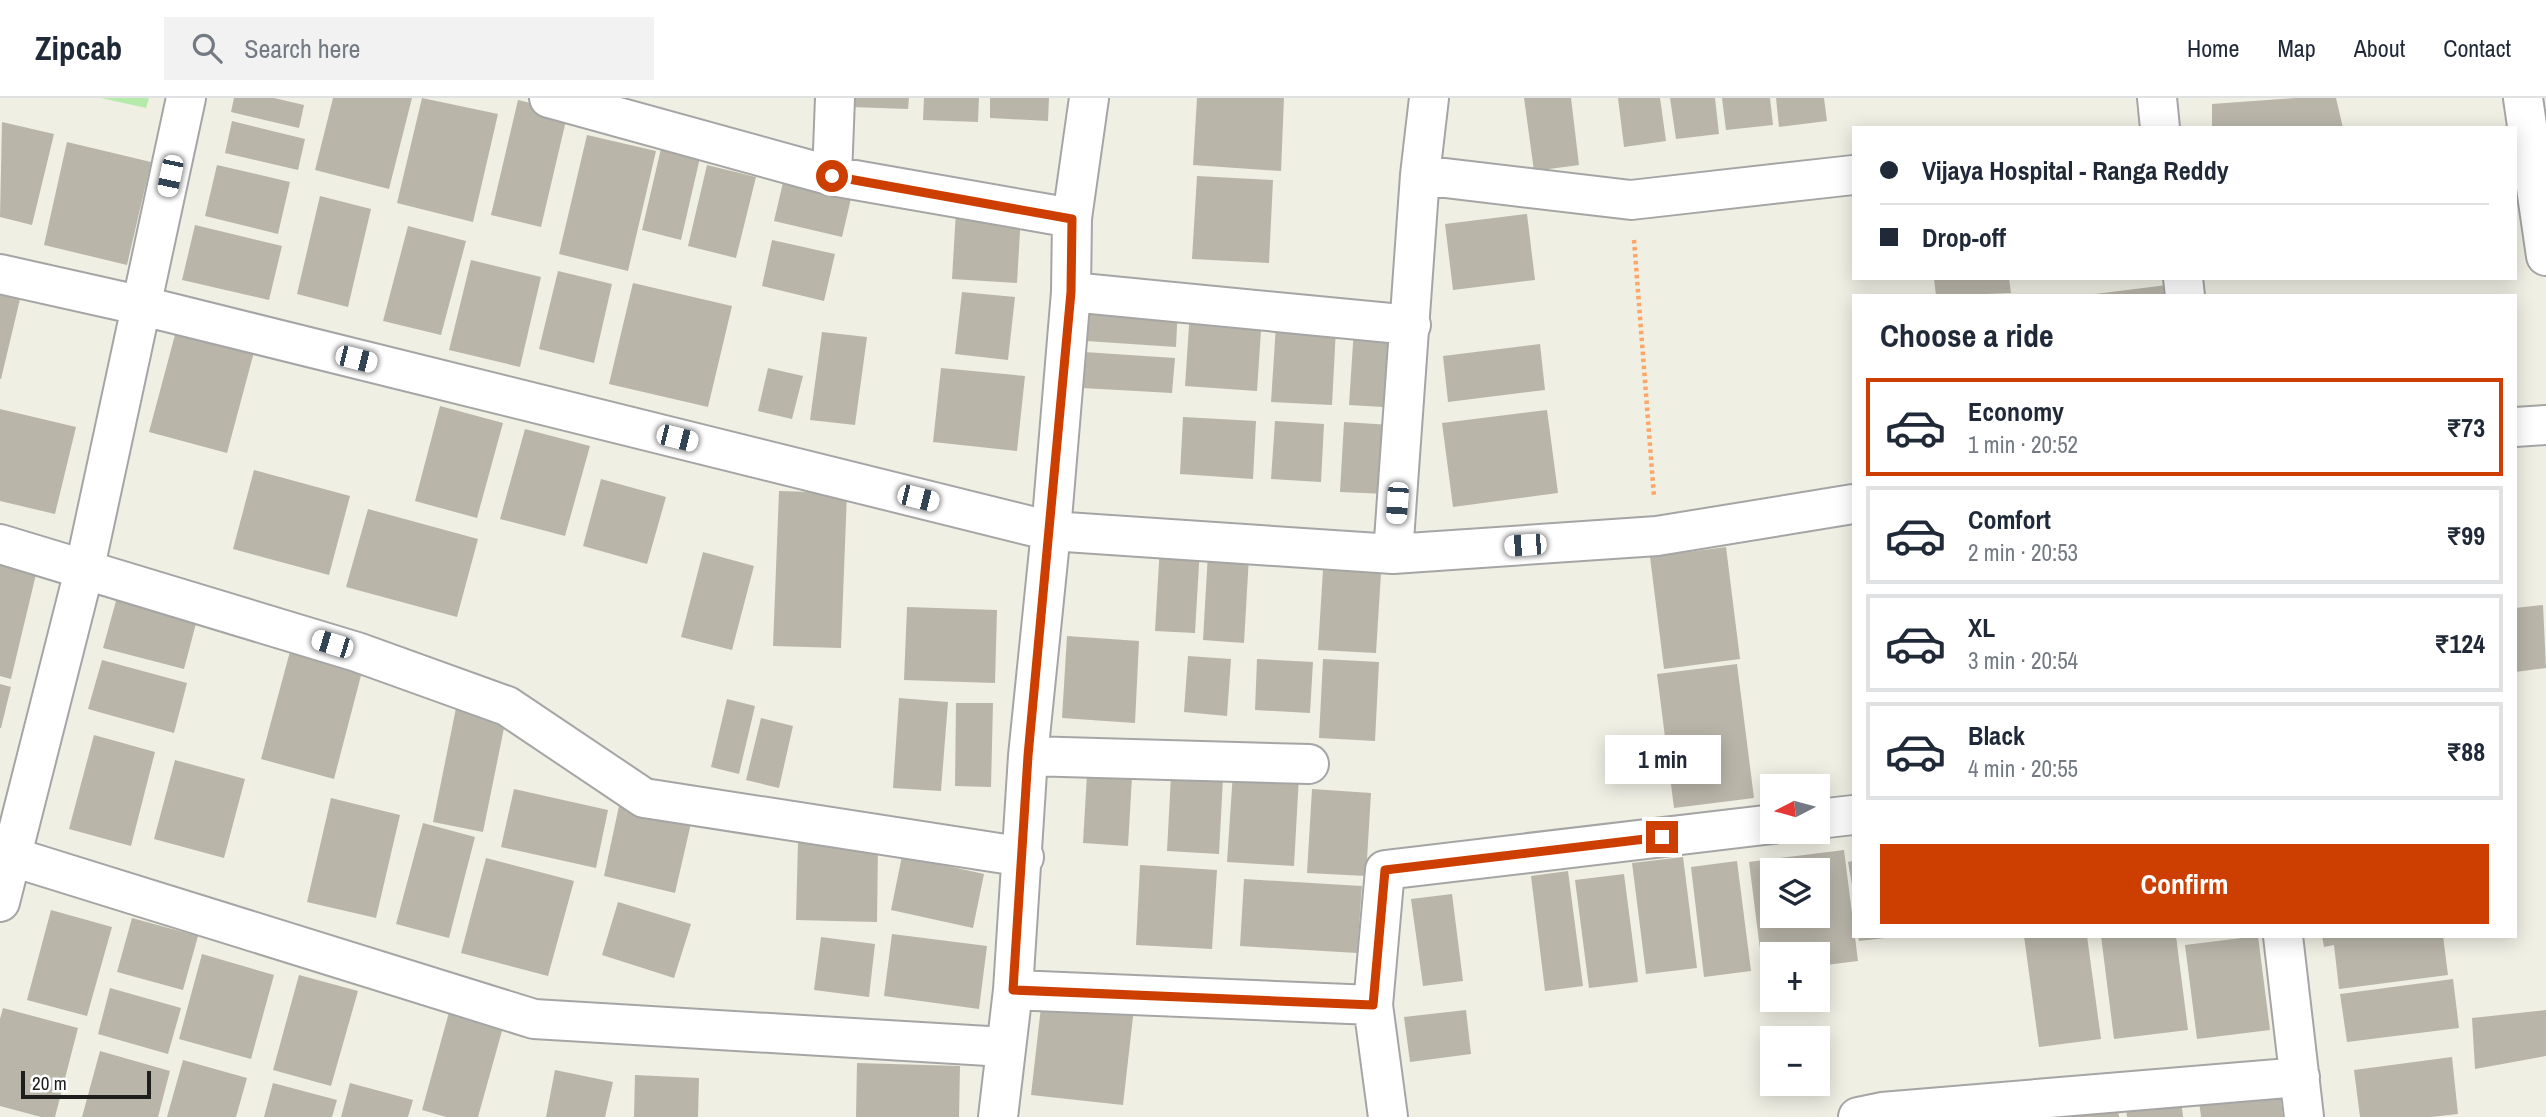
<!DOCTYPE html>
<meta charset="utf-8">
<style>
body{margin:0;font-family:"Archivo Narrow",sans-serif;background:#f2f2f3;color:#1f2937;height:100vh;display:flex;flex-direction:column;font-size:26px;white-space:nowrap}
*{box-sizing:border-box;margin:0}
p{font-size:23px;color:#747a83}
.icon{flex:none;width:38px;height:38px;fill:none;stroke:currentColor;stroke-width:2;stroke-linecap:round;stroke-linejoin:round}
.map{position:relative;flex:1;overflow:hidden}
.drawer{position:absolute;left:1852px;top:196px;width:665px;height:644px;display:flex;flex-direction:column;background:#fff;border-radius:0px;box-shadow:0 4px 18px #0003}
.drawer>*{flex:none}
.top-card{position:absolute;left:1852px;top:28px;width:665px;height:154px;border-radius:0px;box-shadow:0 4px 18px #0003;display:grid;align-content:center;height:154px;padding:0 28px;background:#fff}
.needle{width:46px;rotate:264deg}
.controls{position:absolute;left:1760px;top:676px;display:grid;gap:14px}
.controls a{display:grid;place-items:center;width:70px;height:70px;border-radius:0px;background:#fff;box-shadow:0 4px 18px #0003;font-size:35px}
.scale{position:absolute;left:21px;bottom:18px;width:130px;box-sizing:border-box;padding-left:7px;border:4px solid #1e1e1e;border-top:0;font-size:19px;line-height:24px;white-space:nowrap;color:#1e1e1e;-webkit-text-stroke:5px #fff;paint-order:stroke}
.end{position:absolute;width:32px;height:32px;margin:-16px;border:9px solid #cd3f00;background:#fff;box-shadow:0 0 0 4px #fff}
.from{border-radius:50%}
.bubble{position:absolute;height:49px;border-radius:0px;background:#fff;box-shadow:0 4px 18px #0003;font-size:23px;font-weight:700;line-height:49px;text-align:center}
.car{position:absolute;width:21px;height:42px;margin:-21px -10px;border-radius:9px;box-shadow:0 0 5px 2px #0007;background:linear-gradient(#fff 24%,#345 0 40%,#fff 0 76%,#345 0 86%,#fff 0)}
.top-card b{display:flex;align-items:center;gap:24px;height:66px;font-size:26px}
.top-card b+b{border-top:2px solid #e0e1e3}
.top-card i{width:18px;height:18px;background:#1f2937}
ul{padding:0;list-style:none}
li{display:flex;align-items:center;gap:21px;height:98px;margin:0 14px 10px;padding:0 14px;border:4px solid #e0e1e3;border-radius:0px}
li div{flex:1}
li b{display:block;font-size:26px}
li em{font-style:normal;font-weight:700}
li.active{border-color:#cd3f00}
li>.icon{width:63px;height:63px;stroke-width:1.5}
h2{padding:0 28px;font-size:32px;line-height:84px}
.button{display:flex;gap:14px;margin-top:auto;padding:14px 28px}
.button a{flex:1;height:80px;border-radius:0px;background:#cd3f00;color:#fff;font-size:28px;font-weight:700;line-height:80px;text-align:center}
header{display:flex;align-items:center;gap:42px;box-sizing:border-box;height:98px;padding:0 35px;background:#fff;border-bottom:2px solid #e0e1e3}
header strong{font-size:33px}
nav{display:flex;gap:38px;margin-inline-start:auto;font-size:24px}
.search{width:490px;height:63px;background:#f2f2f3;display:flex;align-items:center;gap:18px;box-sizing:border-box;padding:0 24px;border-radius:0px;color:#747a83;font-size:26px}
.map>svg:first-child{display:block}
</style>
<header>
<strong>Zipcab</strong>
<div class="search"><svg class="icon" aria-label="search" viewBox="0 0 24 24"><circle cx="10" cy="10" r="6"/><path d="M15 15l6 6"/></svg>Search here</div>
<nav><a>Home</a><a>Map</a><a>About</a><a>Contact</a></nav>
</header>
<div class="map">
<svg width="2546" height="1019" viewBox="0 0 2546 1019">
<rect width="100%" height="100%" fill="#f0efe4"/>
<path fill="#b5eba8" d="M101,0H149L146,10Z"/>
<path fill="#b9b5a9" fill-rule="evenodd" d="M234,0H274L304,7L299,30L231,14Z
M333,0H412L389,91L315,72Z
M422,0L498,16L473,124L397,105Z
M850,0H909L908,11L850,9Z
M924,0H979L978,24L923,22Z
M990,0H1049L1048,23L990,20Z
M1197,0H1284L1281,73L1193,67Z
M1524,0H1571L1579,67L1534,73Z
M1618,0H1660L1666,43L1624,49Z
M1670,0H1715L1719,36L1676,41Z
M1722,0H1770L1773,27L1726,32Z
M1776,0H1824L1827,23L1779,29Z
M2296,0H2336L2343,30H2212V6Z
M518,2L568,14L541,129L491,117Z
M232,23L305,41L298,72L225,55Z
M2,24L54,36L32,127L0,119Z
M587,37L656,53L628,173L559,156Z
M663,42L702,51L681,142L642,132Z
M67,44L151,64L127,167L44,147Z
M217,67L290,84L278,136L205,118Z
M707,67L756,79L736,160L688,148Z
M785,76L853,92L842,139L774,123Z
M1197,78L1273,82L1269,165L1192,161Z
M320,98L371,111L348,209L297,196Z
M956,113L1021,116L1017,185L952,181Z
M1527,116L1535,182L1453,192L1445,126Z
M195,127L282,148L269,202L182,182Z
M408,128L466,143L441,237L383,223Z
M772,142L835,156L824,203L762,188Z
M471,162L541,179L520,269L449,252Z
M558,173L612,186L594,265L539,251Z
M1934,180H2009L2011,195L1936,198Z
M633,185L732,208L708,309L609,286Z
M2167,187L2169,198H2095V196Z
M0,192L21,197L1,281H0Z
M962,194L1015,199L1008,262L955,256Z
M1088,202L1178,208L1176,249L1086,243Z
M1190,213L1262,217L1257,293L1185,288Z
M1276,227L1336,230L1332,307L1271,304Z
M1354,230L1404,233L1400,310L1349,307Z
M176,233L254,254L227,355L149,334Z
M822,234L867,239L855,327L810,322Z
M1540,246L1545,292L1448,304L1443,258Z
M1084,254L1175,260L1172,295L1082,290Z
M768,270L803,278L792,321L758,313Z
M941,270L1025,278L1017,353L933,344Z
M440,308L503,325L477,420L415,403Z
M0,311L76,329L55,416L0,403Z
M1547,312L1558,395L1453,409L1442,325Z
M1183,319L1256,323L1253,381L1180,376Z
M1275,323L1324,326L1321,384L1271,381Z
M1344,324L1391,327L1386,396L1340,394Z
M525,331L590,348L565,438L500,421Z
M254,372L350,398L329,477L233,451Z
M601,381L666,399L647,466L583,448Z
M779,393L847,395L841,550L773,548Z
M368,411L478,441L457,519L346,489Z
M1160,447L1200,449L1195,535L1155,533Z
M1726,449L1740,561L1664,571L1650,459Z
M703,454L754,468L732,552L681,539Z
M1208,455L1249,458L1244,545L1203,542Z
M0,464L37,472L11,581L0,578Z
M1323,472L1381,475L1376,555L1318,552Z
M119,492L199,514L184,571L103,550Z
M2543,507L2546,570L2515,574V510Z
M907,509L997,512L995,585L904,582Z
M1067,538L1139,543L1135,625L1062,620Z
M292,546L364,566L334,681L261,661Z
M1188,558L1231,561L1227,618L1184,614Z
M1257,561L1313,564L1310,615L1255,612Z
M1323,561L1379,564L1375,643L1319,640Z
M102,562L187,585L174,635L88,611Z
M1737,566L1754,700L1674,710L1657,576Z
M0,586L11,589L1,630H0Z
M899,600L948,604L941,693L893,690Z
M727,601L755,608L739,676L711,669Z
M956,605H993L991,689L955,688Z
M456,610L506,620L483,734L433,724Z
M761,620L793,628L779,690L746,682Z
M94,637L155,654L131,748L69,731Z
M175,662L245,681L224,760L154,741Z
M1233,674L1299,678L1294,768L1227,764Z
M1087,676L1132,679L1128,748L1083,745Z
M1171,677L1223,680L1219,756L1167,753Z
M514,691L608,712L596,770L501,749Z
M1312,691L1371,695L1366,778L1307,775Z
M331,700L400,717L376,820L307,804Z
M619,708L691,725L675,795L604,778Z
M423,725L475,739L449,840L396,826Z
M798,744L878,746L877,824L796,822Z
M1844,752L1858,863L1818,868V856H1773V874L1763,875L1749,764ZM1773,772H1818V817H1773Z
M902,758L984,776L973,830L891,812Z
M1683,759L1697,870L1646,876L1632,765Z
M486,760L574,783L548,878L461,855Z
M1737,763L1751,873L1704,879L1691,769Z
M1853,763V787H1852L1848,764Z
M1140,767L1217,772L1212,851L1136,847Z
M1568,773L1583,888L1545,893L1531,778Z
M1624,776L1638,884L1589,890L1575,782Z
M1244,781L1362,788L1357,855L1240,848Z
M1452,796L1463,883L1423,888L1411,801Z
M618,804L691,826L674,880L602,857Z
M51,812L112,829L87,918L27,902Z
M132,820L198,838L183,892L117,874Z
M892,836L987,848L979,911L884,898Z
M1858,838H1885V840L1859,843Z
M2024,838H2087L2101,941L2039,949Z
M2101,838H2176L2188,932L2114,941Z
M2258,838L2270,932L2197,941L2185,847Z
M2322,838H2443L2448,877L2339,891L2334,847L2324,849Z
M821,839L875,846L869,899L814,892Z
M202,856L274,877L251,961L179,941Z
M299,877L358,893L331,988L273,972Z
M2453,881L2459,930L2347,944L2340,896Z
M110,890L181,910L168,956L98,936Z
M1042,900L1134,910L1123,1007L1031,997Z
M451,907L505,922L478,1019H446L422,1012Z
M3,910L78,930L55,1019H41L0,1008V921Z
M1466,912L1471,956L1410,964L1404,919Z
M2546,912V958L2475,971L2472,920Z
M100,953L170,973L158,1019H82Z
M2452,959L2458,1016L2431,1019H2360L2354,972Z
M183,962L247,980L236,1019H167Z
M857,965L960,968L959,1019H856Z
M555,972L613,984L605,1019H546Z
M635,977L699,980L698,1019H634Z
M273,985L337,1002L332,1019H264Z
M350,985L413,1002L408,1019H341Z
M2279,985L2283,1019H2201L2198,995Z
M2180,993L2183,1019H2127L2125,1001Z
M2116,997L2119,1019H2061L2059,1003Z"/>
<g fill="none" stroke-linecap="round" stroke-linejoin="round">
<g stroke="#a5a5a5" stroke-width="42">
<path id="minor" d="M549,0L832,78L1072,120
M2157,0L2160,30
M2523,0L2546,158
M1420,77L1631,102L1853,77
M832,78L835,0
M0,176L143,208L1051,433L1393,456L1657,438L1853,406
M2183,180L2185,198
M1071,194L1411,227
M2515,329L2546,327
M0,446L357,554L507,608L644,700L1024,759
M1393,456L1420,77L1429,0
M1028,658L1309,666
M1818,721L1853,717
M0,755L534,921L1005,949
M0,804L85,469L186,0
M2283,838L2304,1019
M1013,892L1373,907
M998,1019L1013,892L1028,658L1051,433L1071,194L1072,120L1089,0
M1388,1019L1373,907L1385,772L1773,726
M1858,1019L1882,1014L2300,979"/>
</g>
<path stroke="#fea567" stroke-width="4.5" stroke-dasharray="3.5 3.5" stroke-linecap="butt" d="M1634,142L1654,399"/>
<use href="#minor" stroke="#fff" stroke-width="38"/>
</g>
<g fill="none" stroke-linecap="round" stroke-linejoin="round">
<path stroke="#cd3f00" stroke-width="9" d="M832,78L1072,121L1071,194L1028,658L1013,892L1373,907L1385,772L1662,739"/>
</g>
</svg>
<div class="controls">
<a><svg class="needle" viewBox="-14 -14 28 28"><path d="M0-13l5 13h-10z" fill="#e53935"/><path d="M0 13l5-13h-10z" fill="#747a83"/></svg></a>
<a><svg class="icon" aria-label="layers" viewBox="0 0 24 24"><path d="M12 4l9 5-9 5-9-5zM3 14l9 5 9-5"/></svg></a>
<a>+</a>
<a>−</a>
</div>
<div class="scale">20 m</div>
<i class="end from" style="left:832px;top:78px"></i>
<i class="end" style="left:1662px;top:739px"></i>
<div class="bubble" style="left:1605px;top:637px;width:116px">1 min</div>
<i class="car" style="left:170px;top:78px;rotate:192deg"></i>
<i class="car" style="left:356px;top:261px;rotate:104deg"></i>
<i class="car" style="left:677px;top:340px;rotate:104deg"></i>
<i class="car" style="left:918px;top:400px;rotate:104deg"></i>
<i class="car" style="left:1397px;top:405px;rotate:184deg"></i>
<i class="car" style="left:1525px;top:447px;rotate:266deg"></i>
<i class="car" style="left:332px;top:546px;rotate:287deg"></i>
<div class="top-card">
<b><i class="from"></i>Vijaya Hospital - Ranga Reddy</b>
<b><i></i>Drop-off</b>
</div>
<section class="drawer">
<h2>Choose a ride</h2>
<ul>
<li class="active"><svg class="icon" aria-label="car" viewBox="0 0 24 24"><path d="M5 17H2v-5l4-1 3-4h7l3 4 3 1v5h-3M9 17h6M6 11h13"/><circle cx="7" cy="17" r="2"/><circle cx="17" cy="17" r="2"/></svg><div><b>Economy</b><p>1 min · 20:52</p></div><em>₹73</em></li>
<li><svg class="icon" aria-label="car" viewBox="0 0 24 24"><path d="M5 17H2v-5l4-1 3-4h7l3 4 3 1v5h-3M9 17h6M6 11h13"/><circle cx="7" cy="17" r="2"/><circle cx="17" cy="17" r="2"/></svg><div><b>Comfort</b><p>2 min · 20:53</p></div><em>₹99</em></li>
<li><svg class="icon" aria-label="car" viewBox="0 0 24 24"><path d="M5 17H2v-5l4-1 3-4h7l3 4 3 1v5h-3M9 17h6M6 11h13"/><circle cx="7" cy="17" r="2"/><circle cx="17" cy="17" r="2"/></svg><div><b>XL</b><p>3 min · 20:54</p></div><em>₹124</em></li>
<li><svg class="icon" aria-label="car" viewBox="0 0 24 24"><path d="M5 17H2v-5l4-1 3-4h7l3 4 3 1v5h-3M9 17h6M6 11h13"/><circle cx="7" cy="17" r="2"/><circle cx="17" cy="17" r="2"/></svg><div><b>Black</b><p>4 min · 20:55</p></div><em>₹88</em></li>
</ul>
<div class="button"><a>Confirm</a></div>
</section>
</div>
